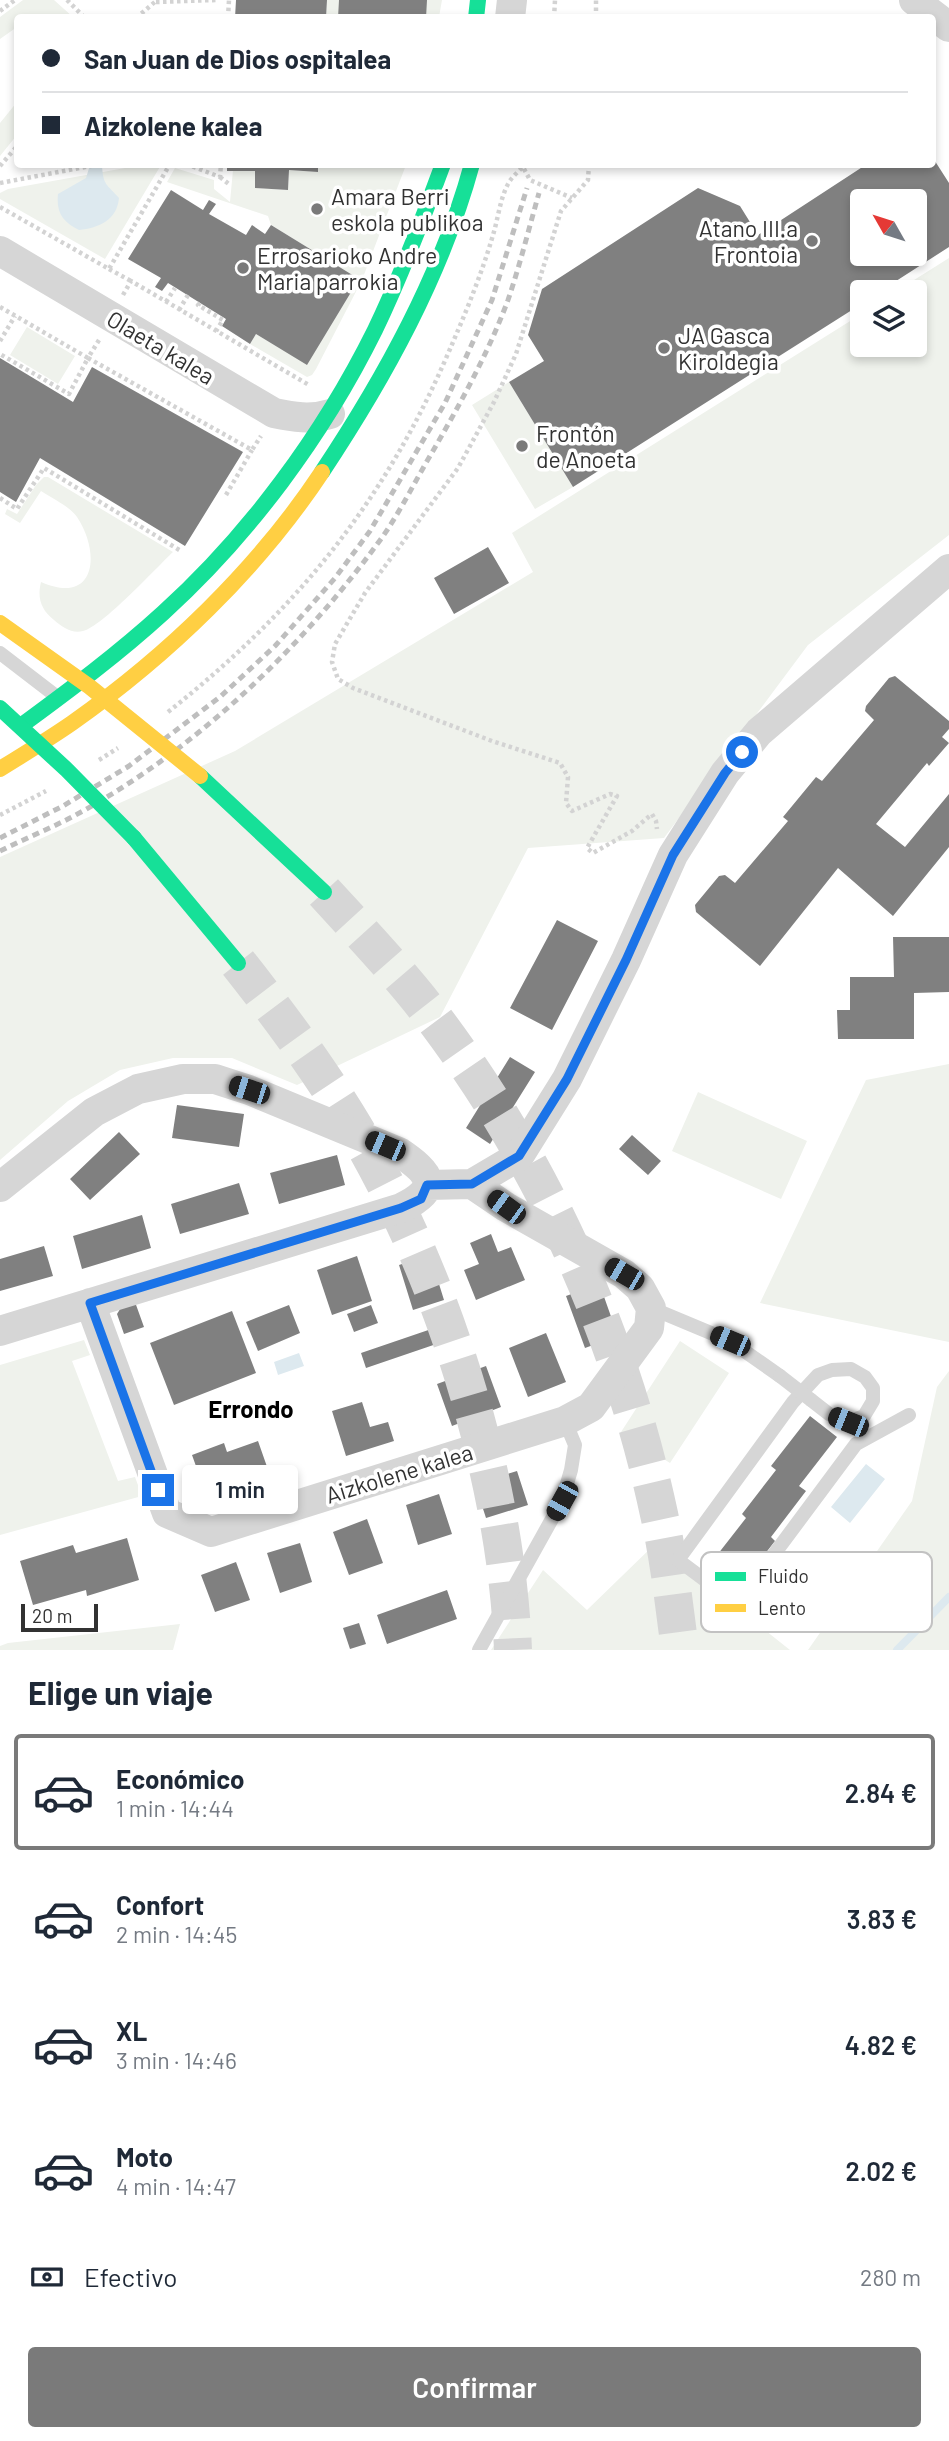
<!DOCTYPE html>
<html lang="es">
<meta charset="utf-8">
<style>
body{margin:0;font-family:Barlow,sans-serif;background:#f6f6f7;color:#1f2937;height:100vh;display:flex;flex-direction:column;font-size:26px;white-space:nowrap}
*{box-sizing:border-box;margin:0}
p{font-size:23px;color:#747a83}
.icon{flex:none;width:38px;height:38px;fill:none;stroke:currentColor;stroke-width:2;stroke-linecap:round;stroke-linejoin:round}
.map{position:relative;height:1650px;overflow:hidden}
.drawer{display:flex;flex-direction:column;background:#fff;flex:1}
.drawer>*{flex:none}
.top-card{position:absolute;left:14px;top:14px;width:922px;height:154px;border-radius:7px;box-shadow:0 4px 10px #0003;display:grid;align-content:center;height:154px;padding:0 28px;background:#fff}
.needle{width:46px;rotate:309deg}
.controls{position:absolute;left:850px;top:189px;display:grid;gap:14px}
.controls a{display:grid;place-items:center;width:77px;height:77px;border-radius:7px;background:#fff;box-shadow:0 4px 10px #0003;font-size:35px}
.scale{position:absolute;left:21px;bottom:18px;width:77px;box-sizing:border-box;padding-left:7px;border:4px solid #323232;border-top:0;font-size:19px;line-height:24px;white-space:nowrap;color:#323232;-webkit-text-stroke:5px #fff;paint-order:stroke}
.end{position:absolute;width:32px;height:32px;margin:-16px;border:9px solid #1a73e8;background:#fff;box-shadow:0 0 0 4px #fff}
.from{border-radius:50%}
.bubble{position:absolute;height:49px;border-radius:7px;background:#fff;box-shadow:0 4px 10px #0003;font-size:23px;font-weight:600;line-height:49px;text-align:center}
.car{position:absolute;width:21px;height:42px;margin:-21px -10px;border-radius:9px;box-shadow:0 0 5px 2px #0007;background:linear-gradient(#222 24%,#8ab4d8 0 40%,#222 0 76%,#8ab4d8 0 86%,#222 0)}
.top-card b{display:flex;align-items:center;gap:24px;height:66px;font-size:26px}
.top-card b+b{border-top:2px solid #e0e1e3}
.top-card i{width:18px;height:18px;background:#1f2937}
ul{padding:0;list-style:none}
li{display:flex;align-items:center;gap:21px;height:116px;margin:0 14px 10px;padding:0 14px;border:4px solid transparent;border-radius:7px}
li div{flex:1}
li b{display:block;font-size:26px}
li em{font-style:normal;font-weight:600}
li.active{border-color:#7a7a7a}
li>.icon{width:63px;height:63px;stroke-width:1.5}
h2{padding:0 28px;font-size:32px;line-height:84px}
.pay{display:flex;align-items:center;gap:18px;height:77px;padding:0 28px;font-size:26px}
.pay p{margin-inline-start:auto}
.action{display:flex;gap:14px;margin-top:auto;padding:14px 28px}
.action a{flex:1;height:80px;border-radius:7px;background:#7a7a7a;color:#fff;font-size:28px;font-weight:600;line-height:80px;text-align:center}
.map>svg:first-child{display:block}
</style>
<div class="map">
<svg width="949" height="1650" viewBox="0 0 949 1650">
<rect width="100%" height="100%" fill="#fff"/>
<path fill="#eff2ec" d="M23,0H54L73,17L18,18L17,27L0,39V17Z
M327,0H442L439,17L326,18Z
M17,102V135L0,156V123Z
M318,164L406,165L362,280L316,369L312,375L307,377L250,344L256,334L307,364L359,279L271,225L268,216L167,182L175,168L214,180V189L230,202L233,170L255,171L256,188L288,190L289,170L317,172Z
M142,165H161L105,259L0,199V193L8,189Z
M949,258V535L808,645L664,838L528,848L440,1017L297,1085L232,1058H173L120,1070L68,1101L0,1160V857L235,751L533,572L512,533L863,313V345H915V292H895Z
M27,327L75,356L58,384L10,355Z
M509,382L573,487L535,509L472,405Z
M44,477H48L173,552C156,568 102,627 83,631C72,634 62,627 54,620C41,610 37,598 41,582C96,606 101,553 77,517C69,506 53,499 41,491L20,523L5,514L7,509L17,514L36,485Z
M949,1064V1342L760,1303L866,1080Z
M698,1092L807,1141L781,1199L672,1151Z
M84,1340L90,1355L72,1361L118,1481L135,1477L142,1496L0,1535V1365Z
M680,1341L729,1373L670,1463L621,1432Z
M949,1371V1650H808L912,1501L937,1387Z
M656,1543L790,1650H491L543,1570L587,1610Z
M180,1624L173,1650H0V1646L8,1643Z"/>
<path fill="#dde9ef" d="M90,165H102C103,186 107,184 119,198C117,220 99,228 79,230C63,222 56,213 58,194L86,178Z
M299,1353L304,1366L278,1375L274,1362Z
M866,1464L885,1479L850,1523L831,1507Z"/>
<g fill="none" stroke-linecap="round" stroke-linejoin="round">
<path stroke="#dde9ef" stroke-width="8" d="M897,1650L949,1597"/>
</g>
<path fill="#808080" fill-rule="evenodd" d="M236,0H327L326,18H235Z
M339,0H427L426,18H338Z
M933,158L949,183V247L879,292H863V303L573,487L509,382L544,361L528,335L542,289L698,188L740,206L758,235L867,164H933ZM863,201H915V254H863Z
M227,164H318V172L289,170L288,190L255,188V171H227Z
M171,190L203,210L209,200L216,204L209,214L246,235L252,225L265,234L271,225L359,279L307,365L256,334L250,344L222,326L226,319L168,283L162,291L155,287L161,278L128,259Z
M0,358L73,402L92,367L243,452L185,546L40,458L16,502L0,492Z
M488,547L509,583L454,614L434,578Z
M895,676L949,721V729L942,737L949,743L929,766L927,763L876,824L905,847L949,794V847L893,916L838,868L760,966L696,912L695,905L719,876L725,875L735,883L788,821L783,817L816,777L822,781L874,720L865,711L866,706L889,678Z
M557,920L598,941L552,1030L510,1008Z
M893,937H949V992L914,993V1039H838L837,1010H850V977H894Z
M510,1057L535,1072L490,1144L466,1128Z
M177,1105L244,1114L239,1147L172,1138Z
M119,1132L140,1154L90,1200L70,1179Z
M632,1135L661,1161L648,1175L619,1149Z
M337,1155L345,1185L279,1204L270,1173Z
M239,1183L249,1214L180,1234L171,1204Z
M142,1215L151,1248L82,1269L73,1236Z
M491,1234L498,1252L511,1247L525,1280L476,1300L464,1270L479,1264L470,1243Z
M44,1246L53,1276L0,1291V1259Z
M430,1255L444,1300L413,1310L399,1265Z
M357,1256L372,1301L332,1315L317,1270Z
M588,1288L590,1295L602,1291L614,1325L603,1329L607,1340L585,1348L566,1296Z
M135,1302L144,1327L124,1334L117,1314L122,1306Z
M289,1305L300,1333L258,1351L246,1322Z
M371,1305L378,1323L354,1332L347,1314Z
M232,1311L256,1373L174,1405L150,1343Z
M446,1324L451,1339L366,1368L361,1353Z
M546,1333L566,1382L528,1397L509,1348Z
M486,1366L501,1407L452,1426L437,1384Z
M362,1402L370,1427L388,1422L394,1441L346,1456L332,1411Z
M810,1416L837,1437L799,1486L806,1491L771,1537L775,1541L736,1591L707,1568L746,1518L742,1514L776,1470L771,1466Z
M258,1441L272,1481L242,1492L238,1482L206,1494L192,1455L224,1443L227,1452Z
M517,1471L528,1505L486,1518L475,1484Z
M439,1494L452,1534L418,1545L406,1505Z
M367,1519L383,1563L349,1575L333,1532Z
M127,1538L139,1580L87,1596L86,1590L33,1605L20,1561L73,1545L76,1553Z
M300,1543L312,1582L280,1593L267,1553Z
M236,1562L250,1600L215,1612L201,1575Z
M447,1590L457,1619L387,1644L377,1615Z
M359,1623L366,1644L350,1649L343,1628Z"/>
<g fill="none" stroke-linecap="round" stroke-linejoin="round">
<path stroke="#d6d6d6" stroke-width="38" stroke-dasharray="38 19" stroke-linecap="butt" d="M324,892C356,927 389,962 419,999C537,1149 619,1327 659,1514C669,1559 674,1604 680,1650
M238,963C280,1016 319,1069 354,1127C443,1277 506,1476 513,1650"/>
<path stroke="#d3d3d3" stroke-width="4.5" stroke-dasharray="3.5 3.5" stroke-linecap="butt" d="M67,0L85,18
M156,2L216,0
M0,11L15,0
M136,18L156,1
M228,18L229,0
M554,18L555,0
M596,18V0
M186,164L220,177L221,164
M519,164L523,167L530,180L572,198
M589,164L588,180L561,211L516,354L494,402L458,468L365,593L335,644L332,662L338,679L353,688L492,741L560,763L568,777L566,803L572,811L610,794L617,796L587,848L593,853L632,831L652,814L656,821L657,829
M0,166L18,145
M220,177L230,185
M0,183L101,164
M0,207L109,269L170,164
M109,269L131,281
M123,295L131,281L309,385
M166,302L175,288
M200,303L198,305L223,320L216,331
M0,307L88,358L69,394L0,354
M179,310L188,295
M99,340L88,358L252,450L261,436
M0,341L15,316
M226,495L252,450
M0,498L17,509L44,468L181,551
M168,712C297,610 386,500 450,349C466,312 482,273 493,235C498,219 500,199 508,184C512,176 520,171 525,164
M99,760L118,748
M0,815L46,791"/>
<path stroke="#d6d6d6" stroke-width="14" d="M0,653L56,696
M651,1308L730,1341L780,1376
M811,1400L829,1414L848,1422L864,1416L873,1401V1388L865,1377L851,1369L832,1370L818,1375L793,1402L678,1560L737,1604L856,1444L909,1415
M479,1650L562,1501L571,1470L575,1445L565,1421"/>
<path stroke="#d6d6d6" stroke-width="30" d="M914,0L949,27
M510,18L512,0
M0,251L274,413C293,417 311,420 330,414
M427,1185L472,1184L519,1156L567,1079L626,960L673,855L725,773L759,732L949,569
M0,1187L94,1112L138,1089L183,1079H215L249,1090L399,1152C430,1173 443,1188 401,1208L0,1331
M90,1303L167,1513L211,1532L565,1421L591,1407L649,1328L651,1308L640,1288L624,1274L506,1207L472,1184"/>
<path stroke="#16e098" stroke-width="16" d="M476,18L478,0
M322,472C385,377 442,274 472,164
M22,725C71,689 118,654 163,613C249,535 323,435 375,330C401,276 422,221 443,164
M200,776L324,892
M134,838L238,963"/>
<path stroke="#ffcf43" stroke-width="16" d="M0,769C24,754 49,739 72,723C167,656 257,570 322,472"/>
<path stroke="#bebebe" stroke-width="5" stroke-dasharray="7 5" stroke-linecap="butt" d="M0,838L63,806L129,766L220,697L275,646L335,578L370,531L445,403L492,300L527,188
M0,851C24,839 49,829 72,817C193,752 297,653 378,543C398,516 413,485 430,456C459,406 488,354 508,300C520,265 529,228 539,193"/>
<path stroke="#d6d6d6" stroke-width="14" d="M780,1376L811,1400"/>
<path stroke="#16e098" stroke-width="16" d="M0,708L67,770L134,838"/>
<path stroke="#ffcf43" stroke-width="16" d="M0,623L90,687L200,776"/>
</g>
<g fill="none" stroke-linecap="round" stroke-linejoin="round">
<path stroke="#1a73e8" stroke-width="9" d="M158,1490L90,1303L401,1208L421,1199L427,1185L472,1184L519,1156L567,1079L626,960L673,855L725,773L742,752"/>
</g>
<g fill="#7a7a7a" stroke="#fff" stroke-width="2.5">
<circle cx="317" cy="209" r="7"/>
<circle cx="812" cy="241" r="7"/>
<circle cx="243" cy="268" r="7"/>
<circle cx="664" cy="348" r="7"/>
<circle cx="522" cy="446" r="7"/>
</g>
<g text-anchor="middle" dominant-baseline="central" stroke-width="7" stroke-linejoin="round" paint-order="stroke">
<g font-size="23" fill="#323232" stroke="#fff" text-anchor="start">
<text x="331" y="196">Amara Berri<tspan x="331" dy="26">eskola publikoa</tspan></text>
<text x="798" y="228" text-anchor="end">Atano III.a<tspan x="798" dy="26">Frontoia</tspan></text>
<text x="257" y="255">Errosarioko Andre<tspan x="257" dy="26">Maria parrokia</tspan></text>
<text x="678" y="335">JA Gasca<tspan x="678" dy="26">Kiroldegia</tspan></text>
<text x="536" y="433">Frontón<tspan x="536" dy="26">de Anoeta</tspan></text>
</g>
<g font-size="23" fill="#323232" stroke="#fff">
<text transform="translate(161 347) rotate(31)">Olaeta kalea</text>
<text transform="translate(399 1473) rotate(-17)">Aizkolene kalea</text>
</g>
<g font-size="24" font-weight="bold" fill="#000" stroke="#fff">
<text x="251" y="1408">Errondo</text>
</g>
</g>
<rect x="701" y="1552" width="231" height="80" rx="10" fill="#fff" stroke="#c2c2c2" stroke-width="2"/>
<rect x="715" y="1572" width="31" height="9" fill="#16e098"/>
<rect x="715" y="1604" width="31" height="8" fill="#ffcf43"/>
<g font-size="19" fill="#323232">
<text x="758" y="1583">Fluido</text>
<text x="758" y="1615">Lento</text>
</g>
</svg>
<div class="controls">
<a><svg class="needle" viewBox="-14 -14 28 28"><path d="M0-13l5 13h-10z" fill="#e53935"/><path d="M0 13l5-13h-10z" fill="#747a83"/></svg></a>
<a><svg class="icon" aria-label="layers" viewBox="0 0 24 24"><path d="M12 4l9 5-9 5-9-5zM3 14l9 5 9-5"/></svg></a>
</div>
<div class="scale">20 m</div>
<i class="end from" style="left:742px;top:752px"></i>
<i class="end" style="left:158px;top:1490px"></i>
<div class="bubble" style="left:182px;top:1465px;width:116px">1 min</div>
<i class="car" style="left:249px;top:1090px;rotate:288deg"></i>
<i class="car" style="left:385px;top:1146px;rotate:293deg"></i>
<i class="car" style="left:506px;top:1207px;rotate:306deg"></i>
<i class="car" style="left:624px;top:1274px;rotate:300deg"></i>
<i class="car" style="left:730px;top:1341px;rotate:293deg"></i>
<i class="car" style="left:848px;top:1422px;rotate:292deg"></i>
<i class="car" style="left:562px;top:1501px;rotate:209deg"></i>
<div class="top-card">
<b><i class="from"></i>San Juan de Dios ospitalea</b>
<b><i></i>Aizkolene kalea</b>
</div>
</div>
<section class="drawer">
<h2>Elige un viaje</h2>
<ul>
<li class="active"><svg class="icon" aria-label="car" viewBox="0 0 24 24"><path d="M5 17H2v-5l4-1 3-4h7l3 4 3 1v5h-3M9 17h6M6 11h13"/><circle cx="7" cy="17" r="2"/><circle cx="17" cy="17" r="2"/></svg><div><b>Económico</b><p>1 min · 14:44</p></div><em>2.84 €</em></li>
<li><svg class="icon" aria-label="car" viewBox="0 0 24 24"><path d="M5 17H2v-5l4-1 3-4h7l3 4 3 1v5h-3M9 17h6M6 11h13"/><circle cx="7" cy="17" r="2"/><circle cx="17" cy="17" r="2"/></svg><div><b>Confort</b><p>2 min · 14:45</p></div><em>3.83 €</em></li>
<li><svg class="icon" aria-label="car" viewBox="0 0 24 24"><path d="M5 17H2v-5l4-1 3-4h7l3 4 3 1v5h-3M9 17h6M6 11h13"/><circle cx="7" cy="17" r="2"/><circle cx="17" cy="17" r="2"/></svg><div><b>XL</b><p>3 min · 14:46</p></div><em>4.82 €</em></li>
<li><svg class="icon" aria-label="car" viewBox="0 0 24 24"><path d="M5 17H2v-5l4-1 3-4h7l3 4 3 1v5h-3M9 17h6M6 11h13"/><circle cx="7" cy="17" r="2"/><circle cx="17" cy="17" r="2"/></svg><div><b>Moto</b><p>4 min · 14:47</p></div><em>2.02 €</em></li>
</ul>
<div class="pay"><svg class="icon" aria-label="cash" viewBox="0 0 24 24"><path d="M3 7h18v10H3z"/><circle cx="12" cy="12" r="2"/></svg>Efectivo<p>280 m</p></div>
<div class="action"><a>Confirmar</a></div>
</section>
